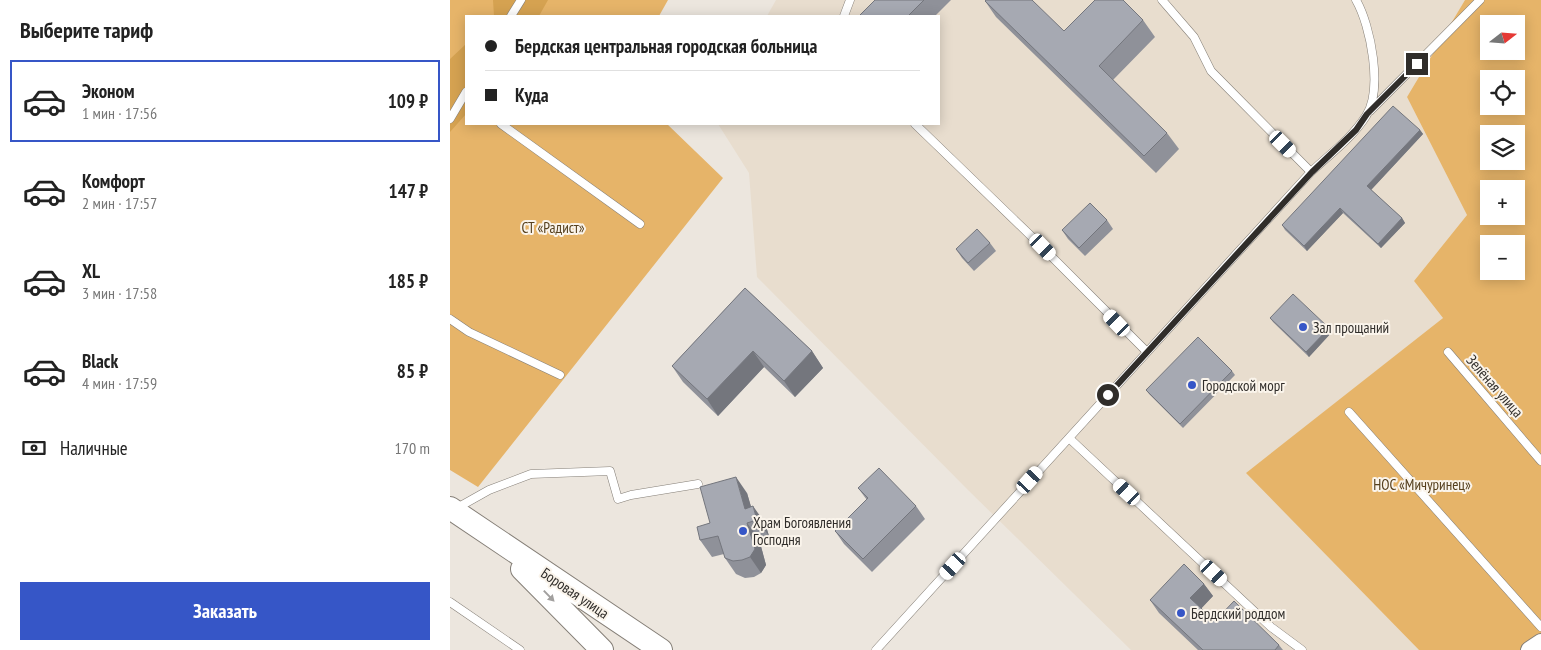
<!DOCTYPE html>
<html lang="ru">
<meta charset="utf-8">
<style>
body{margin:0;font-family:"PT Sans Narrow",sans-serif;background:#f6f6f6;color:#222;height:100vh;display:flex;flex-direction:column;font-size:19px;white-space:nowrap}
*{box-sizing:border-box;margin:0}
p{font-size:16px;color:#767676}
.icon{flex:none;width:28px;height:28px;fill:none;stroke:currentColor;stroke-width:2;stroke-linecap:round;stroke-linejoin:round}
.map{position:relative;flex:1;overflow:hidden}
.sheet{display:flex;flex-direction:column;background:#fff;width:450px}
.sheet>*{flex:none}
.guide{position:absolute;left:15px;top:15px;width:475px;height:110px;border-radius:0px;box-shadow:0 2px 12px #0003;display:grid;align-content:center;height:110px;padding:0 20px;background:#fff}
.needle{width:32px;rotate:73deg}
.buttons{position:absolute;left:1030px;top:15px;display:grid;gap:10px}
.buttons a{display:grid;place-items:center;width:45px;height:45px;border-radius:0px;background:#fff;box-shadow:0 2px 12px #0003;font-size:25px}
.end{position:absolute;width:22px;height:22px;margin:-11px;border:6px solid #302d2a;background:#fff;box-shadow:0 0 0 2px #fff}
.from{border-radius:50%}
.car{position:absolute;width:15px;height:30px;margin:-15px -8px;border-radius:6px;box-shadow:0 0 4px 1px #0007;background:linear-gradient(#fff 24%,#345 0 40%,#fff 0 76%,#345 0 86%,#fff 0)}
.guide b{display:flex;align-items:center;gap:18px;height:48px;font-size:19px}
.guide b+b{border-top:1px solid #e0e0e0}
.guide i{width:12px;height:12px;background:#222}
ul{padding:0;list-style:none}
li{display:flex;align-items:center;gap:15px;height:82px;margin:0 10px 8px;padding:0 10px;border:2px solid transparent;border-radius:0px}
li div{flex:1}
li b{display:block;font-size:19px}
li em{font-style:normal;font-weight:700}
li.on{border-color:#3656c7}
li>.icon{width:45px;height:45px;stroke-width:1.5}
h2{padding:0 20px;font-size:22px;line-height:60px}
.pay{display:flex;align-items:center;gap:12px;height:55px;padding:0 20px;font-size:19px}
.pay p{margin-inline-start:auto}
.primary-button{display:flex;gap:10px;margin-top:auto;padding:10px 20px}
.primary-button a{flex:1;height:58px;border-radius:0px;background:#3656c7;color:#fff;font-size:20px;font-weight:700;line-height:58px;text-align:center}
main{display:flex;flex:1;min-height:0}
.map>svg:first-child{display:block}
</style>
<main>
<section class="sheet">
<h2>Выберите тариф</h2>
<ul>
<li class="on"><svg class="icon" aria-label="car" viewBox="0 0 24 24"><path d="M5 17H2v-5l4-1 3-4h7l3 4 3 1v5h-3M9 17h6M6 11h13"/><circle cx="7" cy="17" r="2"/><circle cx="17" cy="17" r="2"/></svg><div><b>Эконом</b><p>1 мин · 17:56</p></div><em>109 ₽</em></li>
<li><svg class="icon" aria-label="car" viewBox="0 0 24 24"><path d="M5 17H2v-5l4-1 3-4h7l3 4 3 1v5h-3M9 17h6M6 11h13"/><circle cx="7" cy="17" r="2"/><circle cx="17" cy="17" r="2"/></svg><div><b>Комфорт</b><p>2 мин · 17:57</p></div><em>147 ₽</em></li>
<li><svg class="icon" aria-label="car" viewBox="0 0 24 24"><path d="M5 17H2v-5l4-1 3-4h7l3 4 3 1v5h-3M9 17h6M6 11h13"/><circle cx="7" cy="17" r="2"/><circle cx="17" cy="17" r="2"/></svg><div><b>XL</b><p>3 мин · 17:58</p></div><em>185 ₽</em></li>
<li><svg class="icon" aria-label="car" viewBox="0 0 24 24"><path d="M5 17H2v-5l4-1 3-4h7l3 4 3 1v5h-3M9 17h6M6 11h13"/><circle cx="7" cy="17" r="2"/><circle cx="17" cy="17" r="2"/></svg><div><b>Black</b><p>4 мин · 17:59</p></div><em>85 ₽</em></li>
</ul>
<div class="pay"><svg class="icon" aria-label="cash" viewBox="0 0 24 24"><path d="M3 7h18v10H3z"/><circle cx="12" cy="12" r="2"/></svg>Наличные<p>170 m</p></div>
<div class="primary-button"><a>Заказать</a></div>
</section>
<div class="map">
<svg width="1091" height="650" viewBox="0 0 1091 650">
<rect width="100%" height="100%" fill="#ece6de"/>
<path fill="#e8ddce" d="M326,0H1015L957,97L1017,215L964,281L993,318L797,473L969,650H681L518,490L307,277L299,173L268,124H489V16H317Z"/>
<path fill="#e6b469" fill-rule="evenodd" d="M0,0H218L209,16H16V124H217L273,178L28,487L0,470Z
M1015,0H1091V650H969L796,473L993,318L964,281L1017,215L957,97ZM1039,24H1066V51H1039ZM1039,79H1066V106H1039ZM1039,134H1066V161H1039ZM1039,189H1066V216H1039ZM1039,244H1066V271H1039Z"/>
<path fill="#d5a251" d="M43,0H98L89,16H44Z
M16,44V114L0,132V59Z"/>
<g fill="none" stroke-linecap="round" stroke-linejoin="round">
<g stroke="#857f77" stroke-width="9">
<path id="lane" d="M61,16L71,0
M394,16L400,0
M920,111L1030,0
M0,119L16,92
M51,124L190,224
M465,124L580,235L697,352
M861,172C880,154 902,138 916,116C933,90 921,26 906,0
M0,319L19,332L110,375
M998,352L1091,461
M899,412L1091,627
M619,438L821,627L852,650
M7,508L39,490L81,474L160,471L168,499L181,495L248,484
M0,602L70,650
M426,650L861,172L761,71L744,37L712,0"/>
</g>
<g stroke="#857f77" stroke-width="18">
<path id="street" d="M1079,650L1091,642"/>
</g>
<g stroke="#857f77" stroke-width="24">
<path id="secondary" d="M0,508L211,650
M72,569L152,650"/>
</g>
<use href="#lane" stroke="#fff" stroke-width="8"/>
<use href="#street" stroke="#fff" stroke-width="16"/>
<use href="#secondary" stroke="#fff" stroke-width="22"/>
</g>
<path fill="#8f9199" d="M425,0H501L485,16H409Z
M535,1L614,31L693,20L705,37L663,80L717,133L729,149L706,173L546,17Z
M970,130L973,134L921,190L952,218L955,223L931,248L893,213L857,251L835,230L832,225Z
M657,220L663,229L635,256L618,239L612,230Z
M540,243L546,251L524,271L512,258L506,249Z
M295,288L362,351L373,368L345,397L314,367L268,416L233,382L222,366Z
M820,318L882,332L859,357L823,322Z
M782,371L785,375L733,428L699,394L696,390Z
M408,488L466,506L475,519L422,572L394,544L385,531L417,500Z
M297,493L301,507L315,523L319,536L309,539L316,565L311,573L304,577L295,578L286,574L275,558L274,554L262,557L250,540L260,523Z
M754,584L763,596L751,608L765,621L829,645L833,650H748L709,613L700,600Z"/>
<path fill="#74767d" d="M970,130L973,134L921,190L917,186Z
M890,208L893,213L857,251L854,246Z
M952,218L955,223L931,248L928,244Z
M879,328L882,332L859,357L856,352Z
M303,351L314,367L268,416L257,399Z
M362,351L373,368L345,397L334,381Z
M286,477L297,493L305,520L295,509Z
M303,506L315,523L319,536L307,520Z
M297,523L309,539L316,565L311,573L300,557Z
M754,584L763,596L749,611L740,598Z"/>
<path fill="#a6a9b2" stroke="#74767d" d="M425,0H474L458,16H409Z
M536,0H582L614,31L645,0H673L693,20L649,66L717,133L694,156L535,1Z
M943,106L970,130L917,186L952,218L928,244L890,208L854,246L832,225Z
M640,203L657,220L629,248L612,230Z
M527,229L540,243L518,263L506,249Z
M295,288L362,351L334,381L303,351L257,399L222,366Z
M843,294L879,328L856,352L820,318Z
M748,337L782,371L730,424L696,390Z
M429,468L466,506L413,559L385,531L418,498L408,488Z
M286,477L295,509L303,506L307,520L297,523L305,549L300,557L292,560L283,561L275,558L268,536L250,540L247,527L260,523L250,487Z
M734,564L754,584L740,598L765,621L784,601L829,645L825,650H753L700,600Z"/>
<defs><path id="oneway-solid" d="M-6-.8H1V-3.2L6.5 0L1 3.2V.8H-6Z" transform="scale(1.25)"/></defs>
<use fill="#a2a09f" href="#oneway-solid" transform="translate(99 596) rotate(46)"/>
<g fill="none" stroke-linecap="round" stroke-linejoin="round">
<path stroke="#302d2a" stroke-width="6" d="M658,395L862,172L906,130L917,114L967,64"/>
</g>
<g fill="#3656c7" stroke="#faf4eb" stroke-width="2">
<circle cx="853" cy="327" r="5"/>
<circle cx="742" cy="385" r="5"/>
<circle cx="293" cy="531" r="5"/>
<circle cx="731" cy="613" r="5"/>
</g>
<g text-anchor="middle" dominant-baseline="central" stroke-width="4" stroke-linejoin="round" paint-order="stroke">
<g font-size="15" fill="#56401e" stroke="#faf4eb">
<text x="103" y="227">СТ «Радист»</text>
<text x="972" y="484">НОС «Мичуринец»</text>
</g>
<g font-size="15" fill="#302d2a" stroke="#faf4eb" text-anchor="start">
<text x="863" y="327">Зал прощаний</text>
<text x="752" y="385">Городской морг</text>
<text x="303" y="522">Храм Богоявления<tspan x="303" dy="17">Господня</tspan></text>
<text x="741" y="613">Бердский роддом</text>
</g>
<g font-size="15" fill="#302d2a" stroke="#faf4eb">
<text transform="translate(1045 386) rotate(49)">Зелёная улица</text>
<text transform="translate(125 593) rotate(34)">Боровая улица</text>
</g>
</g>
</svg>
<div class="buttons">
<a><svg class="needle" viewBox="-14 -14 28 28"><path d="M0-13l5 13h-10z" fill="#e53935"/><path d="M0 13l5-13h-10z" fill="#767676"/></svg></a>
<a><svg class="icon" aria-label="locate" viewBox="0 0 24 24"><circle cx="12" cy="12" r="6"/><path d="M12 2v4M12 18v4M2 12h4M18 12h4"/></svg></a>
<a><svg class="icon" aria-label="layers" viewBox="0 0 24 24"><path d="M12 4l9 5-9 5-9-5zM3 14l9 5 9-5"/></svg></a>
<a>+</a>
<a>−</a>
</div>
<i class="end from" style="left:658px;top:395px"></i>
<i class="end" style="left:967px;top:64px"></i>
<i class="car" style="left:833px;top:144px;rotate:135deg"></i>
<i class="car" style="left:593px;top:247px;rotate:136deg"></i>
<i class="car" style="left:667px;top:323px;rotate:316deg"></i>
<i class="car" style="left:580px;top:480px;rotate:42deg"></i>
<i class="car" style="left:677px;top:492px;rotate:313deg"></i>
<i class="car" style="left:503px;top:566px;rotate:222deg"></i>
<i class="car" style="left:764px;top:573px;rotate:133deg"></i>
<div class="guide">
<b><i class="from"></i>Бердская центральная городская больница</b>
<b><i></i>Куда</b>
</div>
</div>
</main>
